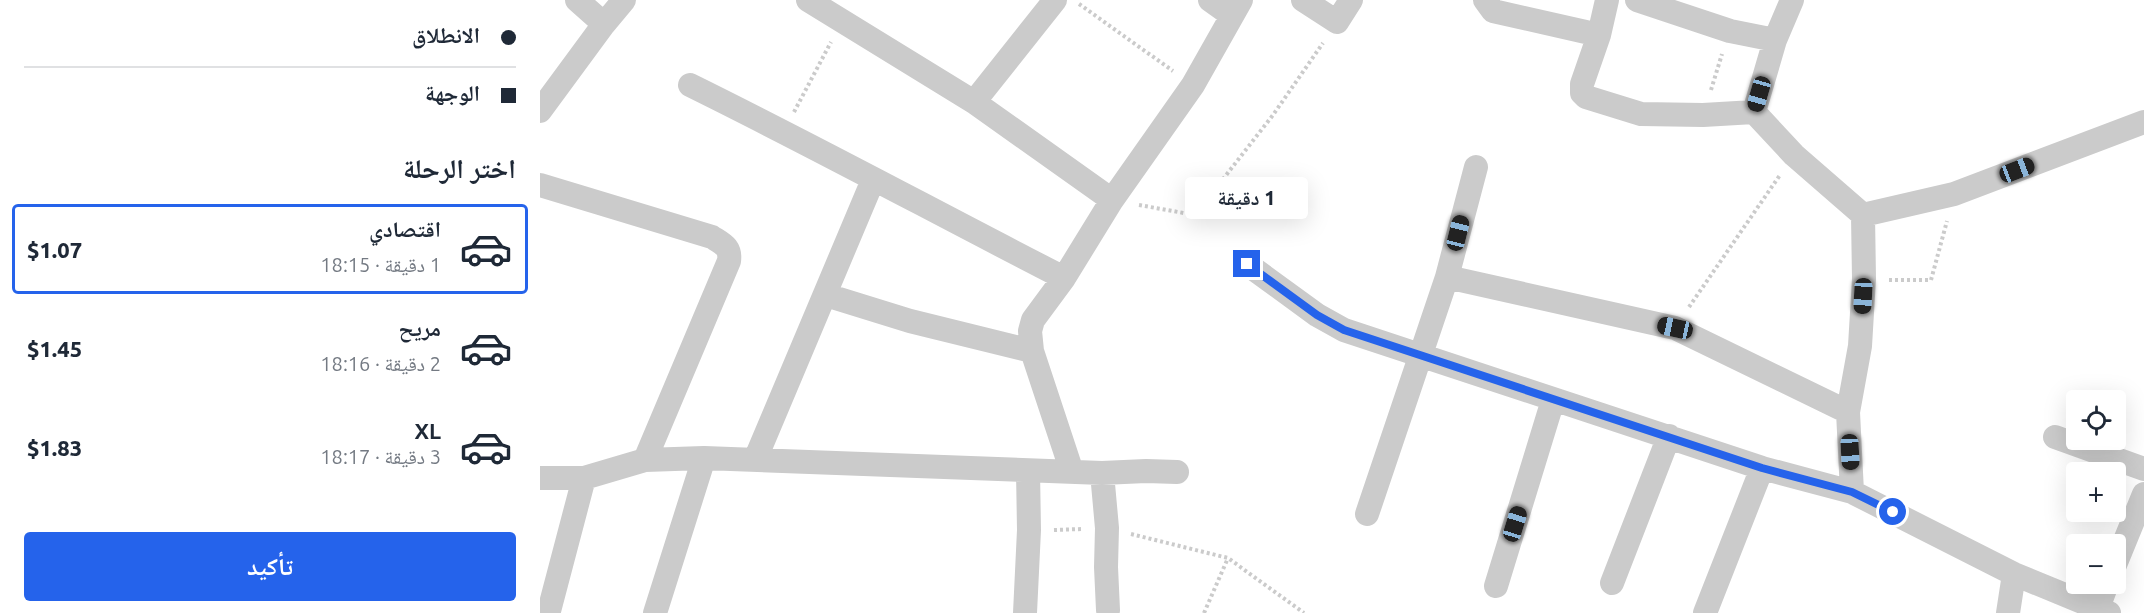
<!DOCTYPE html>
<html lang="ar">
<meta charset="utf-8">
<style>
body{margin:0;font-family:Ubuntu,"Noto Naskh Arabic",sans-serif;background:#f6f6f7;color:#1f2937;direction:rtl;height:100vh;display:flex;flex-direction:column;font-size:22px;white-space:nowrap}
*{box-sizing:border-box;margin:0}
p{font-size:20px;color:#747a83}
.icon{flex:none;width:33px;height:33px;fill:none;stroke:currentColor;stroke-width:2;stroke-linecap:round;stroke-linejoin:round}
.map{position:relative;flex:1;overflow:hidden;direction:ltr}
.sheet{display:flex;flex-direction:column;background:#fff;width:540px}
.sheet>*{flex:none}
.banner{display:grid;align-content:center;height:132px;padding:0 24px;background:#fff}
.tools{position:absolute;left:1526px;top:390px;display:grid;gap:12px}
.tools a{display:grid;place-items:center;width:60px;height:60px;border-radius:6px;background:#fff;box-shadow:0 6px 24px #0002;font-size:30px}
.end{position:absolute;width:27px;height:27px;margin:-14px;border:8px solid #2563eb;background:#fff;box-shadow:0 0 0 3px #fff}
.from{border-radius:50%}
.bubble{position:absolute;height:42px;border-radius:6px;background:#fff;box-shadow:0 6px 24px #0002;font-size:20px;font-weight:800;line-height:42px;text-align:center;direction:rtl}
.car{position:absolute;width:18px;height:36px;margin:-18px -9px;border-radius:8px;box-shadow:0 0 4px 2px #0007;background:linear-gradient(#222 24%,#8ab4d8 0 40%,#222 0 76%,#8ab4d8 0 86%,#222 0)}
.banner b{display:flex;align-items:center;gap:21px;height:57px;font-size:22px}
.banner b+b{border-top:2px solid #e0e1e3}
.banner i{width:15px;height:15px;background:#1f2937}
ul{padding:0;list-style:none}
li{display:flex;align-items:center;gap:18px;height:90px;margin:0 12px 9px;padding:0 12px;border:3px solid transparent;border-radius:6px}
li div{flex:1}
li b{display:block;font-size:22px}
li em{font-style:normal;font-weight:800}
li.selected{border-color:#2563eb}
li>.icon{width:54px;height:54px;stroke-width:1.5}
h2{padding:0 24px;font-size:27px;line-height:72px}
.button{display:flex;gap:12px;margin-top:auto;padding:12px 24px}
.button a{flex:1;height:69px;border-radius:6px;background:#2563eb;color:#fff;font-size:24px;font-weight:800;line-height:69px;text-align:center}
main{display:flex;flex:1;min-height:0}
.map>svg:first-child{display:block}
</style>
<main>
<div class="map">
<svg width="1604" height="613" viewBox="0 0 1604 613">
<rect width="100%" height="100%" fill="#fff"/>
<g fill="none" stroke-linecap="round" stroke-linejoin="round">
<path stroke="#cbcbcb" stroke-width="4" stroke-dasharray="3 3" stroke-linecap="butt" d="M539,4L633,71
M1171,90L1182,54
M254,112L291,42
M599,205L655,215L733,115L783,43
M1349,280H1391L1407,221
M1149,307L1240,175
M514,530L542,529
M591,534L688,558L764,613
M664,613L688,558"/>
<path stroke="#cbcbcb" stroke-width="24" d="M37,0L64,24
M268,0L434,102L572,200
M670,0L691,15
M763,0L797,22L811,0
M945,0L953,11L1059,35
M1067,0L1059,35L1042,84V93L1046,97L1101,114L1163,115L1214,112
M1097,0L1190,31L1235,40
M150,85C276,147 399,214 524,278
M434,102L515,0
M0,111L64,24L84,0
M1214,112L1254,155L1323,215L1324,279L1320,346L1308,412L1312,492
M1214,112L1235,40L1252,0
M0,185L172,237C183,244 191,247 189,261L105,460
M1323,215L1414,194L1604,122
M707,264L777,315L804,330L1222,468L1312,492L1474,574L1569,613
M907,277L1135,328L1308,412
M286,295L370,321L492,351
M1515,437L1604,469
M215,460L333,180
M532,472L492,351L490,331L493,320L524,278L572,200L653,85L701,0
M562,473L567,528L566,567L568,610
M0,478H44L105,460L164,458L562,473L606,471L637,472
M827,514L907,277L936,167
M1575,565L1604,494
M1072,583L1129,436
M956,586L1013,400
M1558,608L1567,584
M9,611L44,478
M115,613L164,458
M485,613L489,530L488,471
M1165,613L1222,468
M1468,613L1474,574"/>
</g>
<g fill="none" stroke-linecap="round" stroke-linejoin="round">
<path stroke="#2563eb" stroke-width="8" d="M707,264L777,315L804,330L1222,468L1312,492L1353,512"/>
</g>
</svg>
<div class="tools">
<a><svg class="icon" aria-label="locate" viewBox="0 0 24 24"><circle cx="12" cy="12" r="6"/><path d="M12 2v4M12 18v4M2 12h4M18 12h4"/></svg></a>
<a>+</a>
<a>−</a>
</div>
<i class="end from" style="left:1353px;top:512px"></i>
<i class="end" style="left:707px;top:264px"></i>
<div class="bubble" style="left:645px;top:177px;width:123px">1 دقيقة</div>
<i class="car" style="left:1219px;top:94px;rotate:196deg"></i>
<i class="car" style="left:1477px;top:170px;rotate:69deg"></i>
<i class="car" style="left:918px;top:233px;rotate:14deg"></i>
<i class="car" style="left:1323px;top:296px;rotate:183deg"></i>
<i class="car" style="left:1135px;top:328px;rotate:282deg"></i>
<i class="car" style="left:1310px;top:452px;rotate:177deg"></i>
<i class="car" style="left:975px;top:524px;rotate:17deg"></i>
</div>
<section class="sheet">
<div class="banner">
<b><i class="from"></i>الانطلاق</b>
<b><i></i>الوجهة</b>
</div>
<h2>اختر الرحلة</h2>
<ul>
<li class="selected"><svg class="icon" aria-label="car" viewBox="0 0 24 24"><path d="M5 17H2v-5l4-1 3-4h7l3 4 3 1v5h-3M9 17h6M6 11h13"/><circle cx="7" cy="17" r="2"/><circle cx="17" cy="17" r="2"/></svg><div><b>اقتصادي</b><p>1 دقيقة · 18:15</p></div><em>$1.07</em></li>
<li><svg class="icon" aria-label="car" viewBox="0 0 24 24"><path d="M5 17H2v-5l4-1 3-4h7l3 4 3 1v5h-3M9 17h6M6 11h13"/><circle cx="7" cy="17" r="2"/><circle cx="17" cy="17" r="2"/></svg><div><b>مريح</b><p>2 دقيقة · 18:16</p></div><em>$1.45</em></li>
<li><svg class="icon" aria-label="car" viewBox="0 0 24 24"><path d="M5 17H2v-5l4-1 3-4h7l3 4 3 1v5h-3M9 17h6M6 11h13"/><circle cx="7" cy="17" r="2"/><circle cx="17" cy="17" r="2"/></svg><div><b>XL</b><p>3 دقيقة · 18:17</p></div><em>$1.83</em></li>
</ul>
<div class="button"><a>تأكيد</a></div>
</section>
</main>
